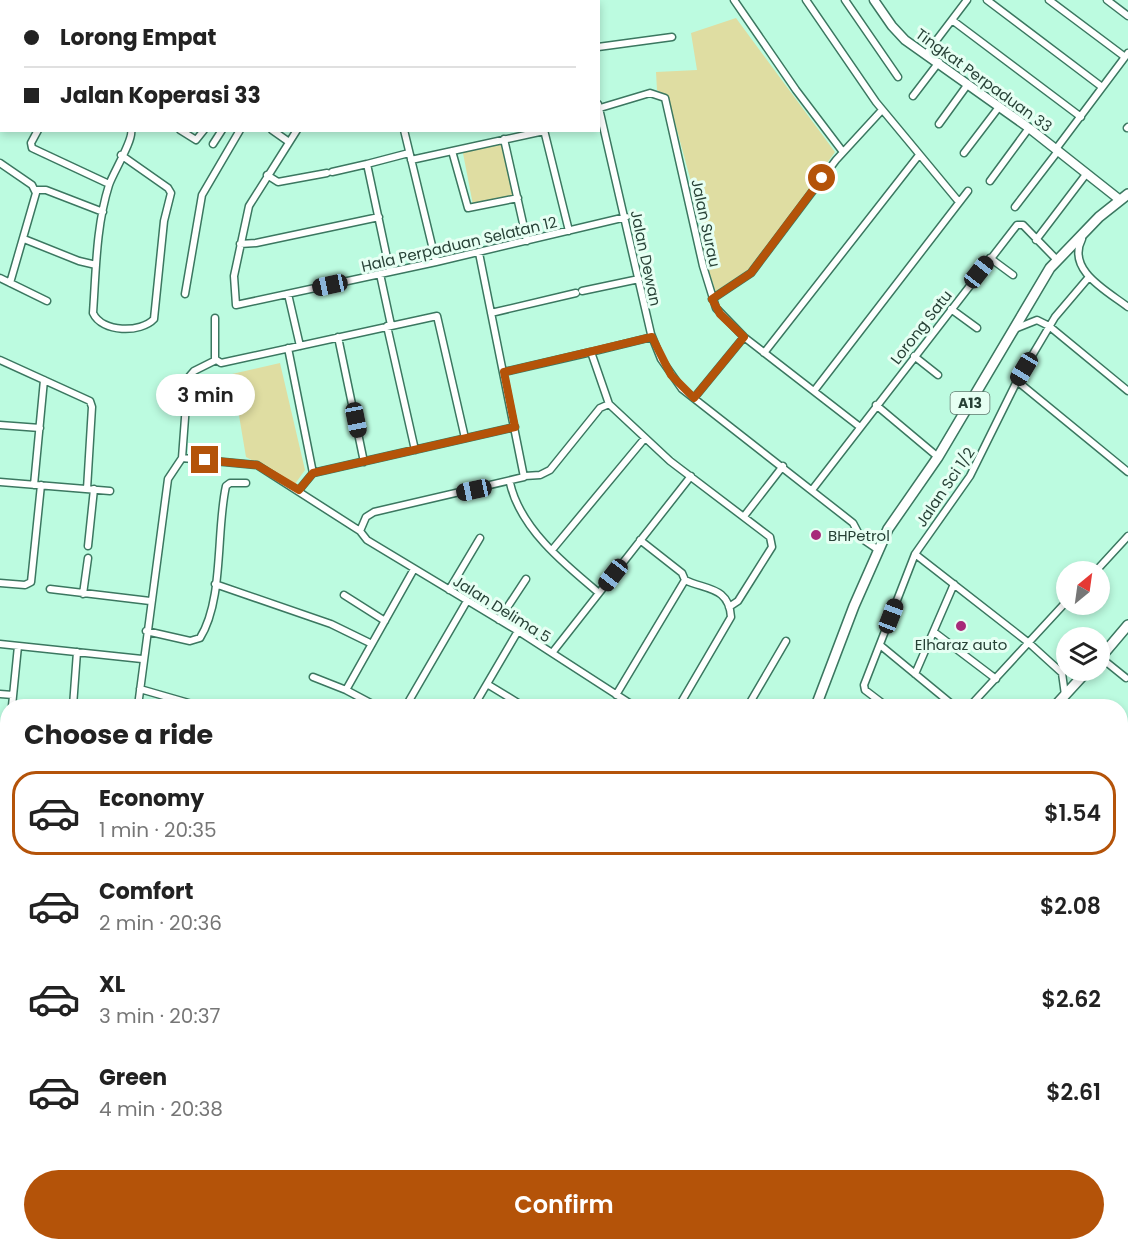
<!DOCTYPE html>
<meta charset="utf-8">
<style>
body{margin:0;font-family:Poppins,sans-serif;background:#f2f2f2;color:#222;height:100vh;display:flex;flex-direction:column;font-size:22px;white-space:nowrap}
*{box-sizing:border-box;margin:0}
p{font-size:20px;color:#767676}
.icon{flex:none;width:33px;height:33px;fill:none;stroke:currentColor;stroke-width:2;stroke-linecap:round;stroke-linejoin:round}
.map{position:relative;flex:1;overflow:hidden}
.panel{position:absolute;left:0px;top:699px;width:1128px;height:552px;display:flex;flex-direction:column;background:#fff;border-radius:24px 24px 0 0;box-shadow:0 3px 9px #0003}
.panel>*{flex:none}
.top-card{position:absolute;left:0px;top:0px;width:600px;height:132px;box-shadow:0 3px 9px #0003;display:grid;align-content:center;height:132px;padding:0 24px;background:#fff}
.needle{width:39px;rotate:29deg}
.fabs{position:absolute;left:1056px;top:561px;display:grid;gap:12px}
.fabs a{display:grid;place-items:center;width:54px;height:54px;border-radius:50%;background:#fff;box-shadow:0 3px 9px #0003;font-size:30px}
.end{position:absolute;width:27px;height:27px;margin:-14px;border:8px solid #b45309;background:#fff;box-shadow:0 0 0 3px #fff}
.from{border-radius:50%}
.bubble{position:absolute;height:42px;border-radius:21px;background:#fff;box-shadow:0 3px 9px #0003;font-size:20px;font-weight:600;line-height:42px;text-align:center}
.car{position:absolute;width:18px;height:36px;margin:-18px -9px;border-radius:8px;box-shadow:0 0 4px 2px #0007;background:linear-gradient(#222 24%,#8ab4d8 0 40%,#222 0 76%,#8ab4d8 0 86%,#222 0)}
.top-card b{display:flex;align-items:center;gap:21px;height:57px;font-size:22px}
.top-card b+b{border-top:2px solid #e0e0e0}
.top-card i{width:15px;height:15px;background:#222}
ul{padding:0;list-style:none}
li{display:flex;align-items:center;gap:18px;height:84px;margin:0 12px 9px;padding:0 12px;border:3px solid transparent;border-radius:24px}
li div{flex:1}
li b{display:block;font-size:22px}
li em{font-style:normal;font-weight:600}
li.active{border-color:#b45309}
li>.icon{width:54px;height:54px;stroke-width:1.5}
h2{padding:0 24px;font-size:27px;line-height:72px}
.primary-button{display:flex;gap:12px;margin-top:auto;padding:12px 24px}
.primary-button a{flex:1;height:69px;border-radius:36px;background:#b45309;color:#fff;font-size:24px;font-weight:600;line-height:69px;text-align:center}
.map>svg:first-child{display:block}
</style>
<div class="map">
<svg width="1128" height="1251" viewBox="0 0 1128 1251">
<rect width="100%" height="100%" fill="#bcfbe0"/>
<path fill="#dfdda2" d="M736,18L835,152L757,260L742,276L716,293L699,240L706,237L668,97L657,90L656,72L697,70L691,33Z
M503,141L515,196L473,205L462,148Z
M280,363L305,470L295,484L246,457L232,374Z
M1120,869L1128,873V935L1121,942Z
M1128,946V1157L1121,1167L1120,954Z
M7,1112L8,1244H82L86,1251H0V1118Z
M688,1244H721L713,1251H680Z"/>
<path fill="#b0ad5d" d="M1128,1157V1251H1059L1063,1244H1120L1121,1167Z"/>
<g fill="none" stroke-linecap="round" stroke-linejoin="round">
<path stroke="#9792d8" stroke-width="1.5" d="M1120,948L1128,938
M0,1113L8,1107
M95,1244L100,1251
M1038,1251L1042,1244"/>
<g stroke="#3b7760" stroke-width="9">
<path id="street" d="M33,0L35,2
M203,0L205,2
M370,0L371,2
M420,0L421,2
M470,0V2
M517,0L518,2
M573,0V2
M734,0L796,90L843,152
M806,0L876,102L959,202
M845,0L898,77
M987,0L1102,87
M1049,0L1125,57
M1107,0L1128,16
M78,2L83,0
M169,2L170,0
M320,2L321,0
M343,2L345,0
M952,20L1081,117
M598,47L672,37
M926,54L967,0
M0,67L2,68
M0,91L2,87
M913,96L939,62
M598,104L651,334L661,359L682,389L853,523L861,538L877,549
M600,108L650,93L665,98L703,266L716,308L744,337L860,427
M939,124L968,84
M1127,128L1128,127
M38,130L31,143L32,148L109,184
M180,130L196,140L204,130
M272,130L289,142
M297,130L249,206L234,276L236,305L436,262L626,217
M404,130L436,262
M544,130L569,231
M504,139L527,241
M213,144L222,130
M1056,149L1128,53
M452,151L468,208L518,198
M964,153L999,107
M121,155L168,188L171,193L164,221L154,319C141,333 102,333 93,313C96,271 96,226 109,185C113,173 134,139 131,130
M411,160L544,131
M0,163L32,185L36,193L10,283
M367,164L409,153
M332,172L367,164L390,272
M267,175L278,182L327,173
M990,181L1029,128
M35,190H46L103,212
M1015,207L1058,151
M24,239L79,261L96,265
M1082,239C1066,270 1107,291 1128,307
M1036,240L1087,173
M240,244L256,243L379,217
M990,258L1013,275
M380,274L391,325
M0,278L47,301
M582,291L639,279
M185,294L202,195L240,130
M288,294L300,346
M712,299L751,273L836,160L882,110
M951,309L977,328
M491,313L576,293
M215,318V359L221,363L437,316L465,438
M387,326L415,450
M1017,328L1037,320L1049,326L1128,391
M338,337L364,462
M288,348L313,473
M591,352L652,337
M764,353L919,155
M914,356L938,375
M0,360L90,401L92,407L87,489
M504,372L591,352L609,404
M1017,381L1128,472
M814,391L968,191
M694,398L744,337
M609,404L670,461L770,537L772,547L738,601L729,607
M876,405L938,457
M0,425L40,428
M182,458L257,465L360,531L367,540L518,631L634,706
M182,458L188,378L194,371L216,360
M525,476L540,475L550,470L600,408L609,404
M0,482L110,491
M510,483C520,528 564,564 599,593
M34,485L44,380
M299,490L313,473L515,427
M812,490L1017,225H1023L1057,260
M745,515L783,466
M360,531L366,517L374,512L524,477L479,253
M88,546L94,489
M552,550L645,438
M915,554L1029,643L1062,673L1065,695
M1095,572L1128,536
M0,583L25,585L31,582L41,485
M215,584L331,624L372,644
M50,589L150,601
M449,590L480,538
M83,594L88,558
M344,595L385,621
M499,620L526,579
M146,631L190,641L200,638C224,600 216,530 226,486L230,483H246
M934,632L996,679
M0,644L142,659
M880,645L954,706
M552,653L691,476
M1100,657L1126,678
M915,674L954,584
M313,677L346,690L376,706
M487,684L523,706
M140,689L199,706
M346,690L414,569
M0,694L13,695
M616,695L685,580L682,573L640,540
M12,706L18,646
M73,706L77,652
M138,706L168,479L182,458
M406,706L467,601
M474,706L518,631
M679,706L731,617C729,586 705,590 685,580
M748,706L786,641
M886,706L865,690L864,685L915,554L970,476L1017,381L1055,317L1089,277
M970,706L1066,602
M0,743L8,744
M0,828L8,754
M0,925L2,933
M0,995L8,993
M542,1244L549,1251
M615,1244L621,1251
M673,1244L680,1251
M733,1244L740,1251
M795,1244L801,1251
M856,1244L862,1251
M996,1244L999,1247
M915,1251L923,1244
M958,1251L966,1244"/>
</g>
<g stroke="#3b7760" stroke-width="11">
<path id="secondary" d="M874,0L892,26L905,40L1029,128L1120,200
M504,1244L514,1251
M517,1244L527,1251
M931,1251L940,1244
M943,1251L952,1244"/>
</g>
<g stroke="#3b7760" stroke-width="12">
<path id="primary" d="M1100,658L1128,625
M816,706L854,606L888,529L938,457L1050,268L1099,217L1128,194
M1055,706L1088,670
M0,1084L8,1079
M0,1095L8,1090"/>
</g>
<use href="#street" stroke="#fff" stroke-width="6"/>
<use href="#secondary" stroke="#fff" stroke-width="8"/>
<use href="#primary" stroke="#fff" stroke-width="9"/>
</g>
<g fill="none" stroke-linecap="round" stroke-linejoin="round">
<path stroke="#b45309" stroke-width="8" d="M205,460L257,465L299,490L313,473L515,427L504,372L652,337L671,375L694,398L744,337L720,314L712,299L751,273L822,178"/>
</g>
<g fill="#a72979" stroke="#e6fff3" stroke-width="2">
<circle cx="816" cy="535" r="6"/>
<circle cx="961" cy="626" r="6"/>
</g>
<g text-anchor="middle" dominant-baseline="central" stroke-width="6" stroke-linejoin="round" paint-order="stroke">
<rect fill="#e6fff3" stroke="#607a6f" stroke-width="1.5" x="950.5" y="392" width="39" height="22" rx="4.5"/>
<g font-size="14" font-weight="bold" fill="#274136">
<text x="970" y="403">A13</text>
</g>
<g font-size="15" fill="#274136" stroke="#e6fff3">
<text transform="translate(984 80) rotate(36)">Tingkat Perpaduan 33</text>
<text transform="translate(706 223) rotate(78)">Jalan Surau</text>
<text transform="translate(459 244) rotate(-13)">Hala Perpaduan Selatan 12</text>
<text transform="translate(646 258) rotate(78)">Jalan Dewan</text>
<text transform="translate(921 327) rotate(-52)">Lorong Satu</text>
<text transform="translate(945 487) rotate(-56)">Jalan Sci 1/2</text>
<text transform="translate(502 609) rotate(32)">Jalan Delima 5</text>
</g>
<g font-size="15" fill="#274136" stroke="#e6fff3" text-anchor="start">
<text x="828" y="535">BHPetrol</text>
<text x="961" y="644" text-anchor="middle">Elharaz auto</text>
</g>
</g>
</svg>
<div class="fabs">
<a><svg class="needle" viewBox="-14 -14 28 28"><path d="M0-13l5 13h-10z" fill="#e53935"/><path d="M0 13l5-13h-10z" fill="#767676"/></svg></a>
<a><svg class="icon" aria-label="layers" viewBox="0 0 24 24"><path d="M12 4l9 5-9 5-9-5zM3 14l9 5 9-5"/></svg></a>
</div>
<i class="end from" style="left:822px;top:178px"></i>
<i class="end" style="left:205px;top:460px"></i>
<div class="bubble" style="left:156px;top:374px;width:99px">3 min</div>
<i class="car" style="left:979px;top:272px;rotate:38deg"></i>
<i class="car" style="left:330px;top:285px;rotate:258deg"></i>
<i class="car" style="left:1024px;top:369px;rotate:211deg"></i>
<i class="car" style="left:356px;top:420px;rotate:169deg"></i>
<i class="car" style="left:474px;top:490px;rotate:258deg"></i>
<i class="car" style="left:613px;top:575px;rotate:218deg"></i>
<i class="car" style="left:891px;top:616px;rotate:21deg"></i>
<div class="top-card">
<b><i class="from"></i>Lorong Empat</b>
<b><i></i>Jalan Koperasi 33</b>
</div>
<section class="panel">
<h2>Choose a ride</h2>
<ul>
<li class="active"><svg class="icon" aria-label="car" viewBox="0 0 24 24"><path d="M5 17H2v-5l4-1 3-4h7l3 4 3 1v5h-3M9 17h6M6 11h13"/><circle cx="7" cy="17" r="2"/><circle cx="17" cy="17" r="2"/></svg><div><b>Economy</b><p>1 min · 20:35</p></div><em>$1.54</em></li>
<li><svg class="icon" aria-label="car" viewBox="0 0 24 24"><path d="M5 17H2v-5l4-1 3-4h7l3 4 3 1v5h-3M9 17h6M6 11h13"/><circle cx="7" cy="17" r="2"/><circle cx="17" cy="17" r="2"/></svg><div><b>Comfort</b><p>2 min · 20:36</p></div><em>$2.08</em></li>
<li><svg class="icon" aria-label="car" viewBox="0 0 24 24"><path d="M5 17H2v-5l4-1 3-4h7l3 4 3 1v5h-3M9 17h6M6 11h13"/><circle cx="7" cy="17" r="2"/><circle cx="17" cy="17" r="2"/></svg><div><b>XL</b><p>3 min · 20:37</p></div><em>$2.62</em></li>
<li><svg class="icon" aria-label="car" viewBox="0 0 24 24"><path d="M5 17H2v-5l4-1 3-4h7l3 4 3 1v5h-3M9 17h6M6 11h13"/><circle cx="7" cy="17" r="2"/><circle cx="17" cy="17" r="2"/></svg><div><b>Green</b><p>4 min · 20:38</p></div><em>$2.61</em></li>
</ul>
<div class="primary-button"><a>Confirm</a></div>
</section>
</div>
